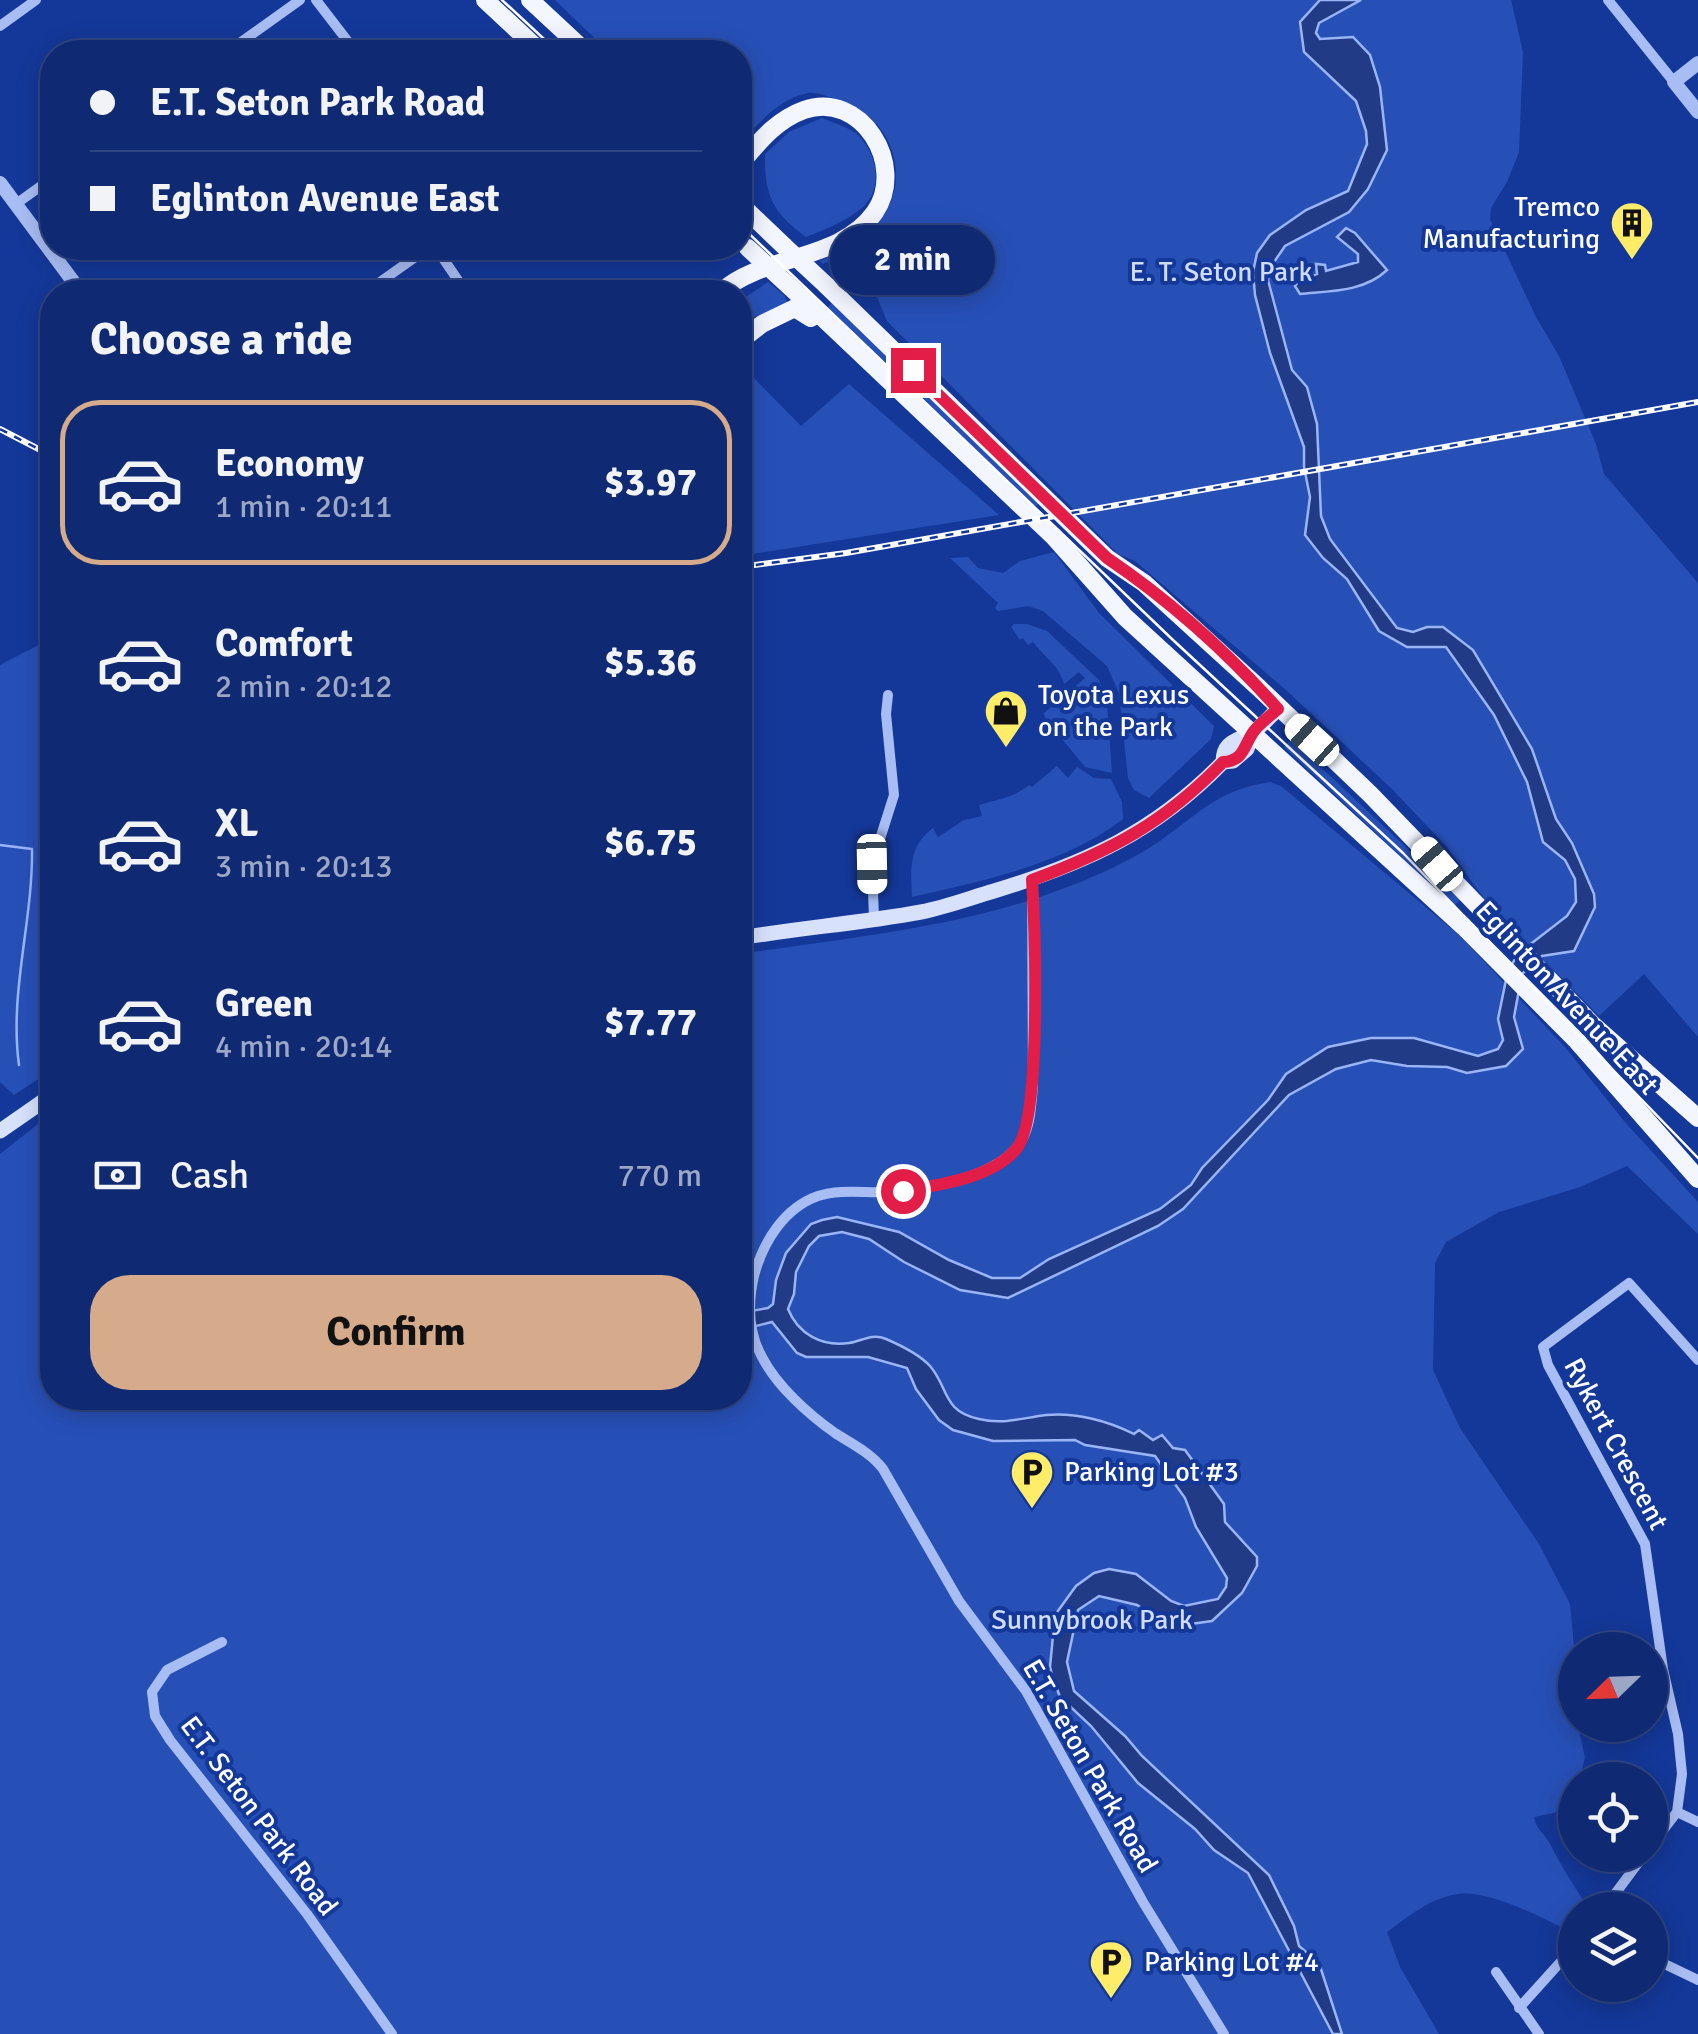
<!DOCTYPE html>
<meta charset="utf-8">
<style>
body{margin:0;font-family:Signika,sans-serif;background:#1d367b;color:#f1f3f6;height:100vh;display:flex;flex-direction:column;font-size:38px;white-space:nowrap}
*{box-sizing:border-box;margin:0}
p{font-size:32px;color:#9ba7c4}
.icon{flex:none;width:55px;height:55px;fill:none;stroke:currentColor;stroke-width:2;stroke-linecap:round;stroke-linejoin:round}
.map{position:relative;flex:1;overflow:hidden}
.details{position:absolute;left:40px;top:280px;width:712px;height:1130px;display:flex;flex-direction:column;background:#0f2a73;border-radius:40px;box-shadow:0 5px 25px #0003,0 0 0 2px #2f4685}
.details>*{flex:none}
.guide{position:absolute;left:40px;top:40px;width:712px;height:220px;border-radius:40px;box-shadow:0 5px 25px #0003,0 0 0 2px #2f4685;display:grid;align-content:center;height:220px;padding:0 50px;background:#0f2a73}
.needle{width:65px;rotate:247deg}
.controls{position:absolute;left:1558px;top:1632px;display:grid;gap:20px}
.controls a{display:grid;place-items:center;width:110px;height:110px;border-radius:50%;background:#0f2a73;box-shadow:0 5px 25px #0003,0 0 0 2px #2f4685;font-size:50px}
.end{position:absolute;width:45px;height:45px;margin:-22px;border:12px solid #e11d48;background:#fff;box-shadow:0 0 0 5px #fff}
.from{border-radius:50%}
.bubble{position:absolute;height:70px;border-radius:35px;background:#0f2a73;box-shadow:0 5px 25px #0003,0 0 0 2px #2f4685;font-size:32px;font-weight:700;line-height:70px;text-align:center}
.car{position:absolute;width:30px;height:60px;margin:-30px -15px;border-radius:12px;box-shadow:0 0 8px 2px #0007;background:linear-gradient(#fff 24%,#345 0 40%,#fff 0 76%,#345 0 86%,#fff 0)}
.guide b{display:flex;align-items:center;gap:35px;height:95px;font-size:38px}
.guide b+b{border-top:2px solid #2f4685}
.guide i{width:25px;height:25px;background:#f1f3f6}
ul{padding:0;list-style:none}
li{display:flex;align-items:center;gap:30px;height:165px;margin:0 20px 15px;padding:0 30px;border:5px solid transparent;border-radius:40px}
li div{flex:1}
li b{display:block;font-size:38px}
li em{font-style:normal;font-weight:700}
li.selected{border-color:#d6ab8b}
li>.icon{width:90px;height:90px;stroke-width:1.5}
h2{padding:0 50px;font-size:45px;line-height:120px}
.pay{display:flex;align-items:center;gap:25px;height:110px;padding:0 50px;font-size:38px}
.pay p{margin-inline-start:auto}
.button{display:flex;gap:20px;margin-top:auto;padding:20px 50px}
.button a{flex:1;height:115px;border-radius:40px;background:#d6ab8b;color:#111;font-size:40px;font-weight:700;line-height:115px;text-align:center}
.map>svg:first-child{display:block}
</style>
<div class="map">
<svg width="1698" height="2034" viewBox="0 0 1698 2034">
<rect width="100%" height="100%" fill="#143899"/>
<path fill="#2750b7" d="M555,0H1511L1523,52L1519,152L1507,182L1491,208L1490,219L1536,317L1559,356L1596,444L1604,474L1698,583V1037L1644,974L1599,1016L1486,901L1446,846L1392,789L1286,690L1135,561L1118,554L887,321L860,256L836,258L823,264L820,261C842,251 862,242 878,223C915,178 892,116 838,100C829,97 817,92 808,93C778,99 761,122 740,142V52H609Z
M822,118C833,123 849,127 858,135C877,154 884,187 863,207C847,221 826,229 806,237C773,213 764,195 765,154L789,132Z
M768,282L784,295L789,306L740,321V301Z
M832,303L1041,502L1034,508L826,309Z
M740,374H750L801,426L849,384L999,515L740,556Z
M1054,552L1099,613L1214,726L1211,739L1149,798L1134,790L1128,778L1119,693L1107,666L1043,611L1028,606L998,611L995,608L998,603L950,558L968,557L978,568L1003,573L1020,561Z
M1014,624H1027L1047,631L1099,680L1107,703L1112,773L1085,767L1045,718L1044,713L1085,678L1079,672L1064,684C1060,666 1044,657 1033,642L1028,645L1023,638L1020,640L1011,627Z
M52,638V1070L14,1095L0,1082V665Z
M1291,739L1461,899L1454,906L1284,747Z
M1057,766L1068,778L1077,767L1094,778L1111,779L1122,802L1123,819C1063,865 984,880 912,897C911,868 908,847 933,828L938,837L964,820L982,816L979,805C1001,798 1013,798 1029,785L1032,787Z
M1270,782L1281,786L1459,935L1565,1047L1624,1121L1698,1202V1234L1627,1166L1580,1187L1499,1212L1446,1242L1435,1263L1433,1370L1460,1428L1539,1544L1570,1604L1574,1646L1570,1687L1575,1725H1578L1585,1758L1579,1780H1575L1572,1809L1534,1817C1536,1829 1544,1833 1550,1844C1562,1867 1574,1887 1589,1908L1575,1910V1927L1571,1932C1542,1918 1491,1890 1457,1894C1430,1898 1408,1917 1387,1932L1400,1967L1439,2034H0V1154L52,1113V1398H740V954C848,938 959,928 1062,889C1095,877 1135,859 1164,838C1203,810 1219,790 1270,782Z"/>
<path fill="#213b86" stroke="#9ab5f6" stroke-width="2.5" d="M1320,0H1361L1319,23L1316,33L1320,39L1353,37L1370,55L1380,87L1387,150L1368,189L1349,212L1285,246L1272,265L1268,280L1292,370L1307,387L1317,424L1321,516L1330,539L1397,628L1413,632L1427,627H1443L1473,650L1532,749L1556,819L1572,843L1594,894L1595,907L1574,951L1542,956L1522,974L1514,1017L1523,1049L1506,1066L1467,1073L1447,1067L1407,1066L1371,1060L1336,1069L1289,1095L1183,1209L1158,1226L1008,1298L960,1290L904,1262L869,1239L842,1232L819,1236L809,1246L796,1272L794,1294L788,1309C798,1334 822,1347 849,1343C862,1341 872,1333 886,1339C900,1345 919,1354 930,1366C949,1388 942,1411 979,1419C1003,1425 1022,1418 1046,1415C1075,1412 1108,1421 1134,1434L1139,1430L1153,1440L1162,1435L1173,1448L1185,1450L1224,1504L1225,1522L1257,1557V1566L1242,1593L1212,1621L1176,1626L1165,1623L1137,1605L1099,1596L1078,1610L1067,1662L1074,1691L1125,1736L1142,1756L1269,1875L1294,1926L1299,1946L1319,1963L1342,2034H1333L1248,1873L1214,1850L1195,1829L1138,1783L1091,1726L1060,1697L1053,1678L1050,1667L1055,1615L1076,1586L1094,1573L1109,1569L1136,1574L1171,1601L1184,1606L1218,1599L1226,1587L1227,1578L1196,1527L1185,1498L1155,1456L1085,1445L1075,1440L993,1441L953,1430L939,1420L916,1389L907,1368L868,1357H806L797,1353L772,1322L740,1330V1313L768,1308L773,1304L776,1280L786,1253L811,1224L822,1220L837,1217L899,1232L949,1260L992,1278H1020L1049,1259L1160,1209L1191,1185L1202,1168L1268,1100L1286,1074L1328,1047L1371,1038H1414L1478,1056L1498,1049L1503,1040L1498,1019L1508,970L1519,953L1567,916L1576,902L1575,879L1565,860L1543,842L1527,782L1494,715L1446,647H1407L1379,631L1347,579L1323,558L1305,535L1310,497L1304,467V447L1270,353L1255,295L1253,272L1257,253L1270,235L1306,210L1348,191L1367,144L1366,131L1356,101L1304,52L1300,22Z
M1346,228L1355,233L1387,270C1364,292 1330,291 1300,294L1295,286L1299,281L1317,274L1316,264L1325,265L1326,271L1358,262V254L1337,237Z"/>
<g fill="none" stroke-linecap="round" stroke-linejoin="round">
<path stroke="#9ab5f6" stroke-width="2.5" d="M0,845L32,849C33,921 9,993 19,1065"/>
<path stroke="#a8bdf3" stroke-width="10" d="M316,0L356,52
M1608,0L1674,82
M0,26L36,0
M227,52L300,0
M16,204L52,178
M436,248L466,292
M366,292L428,248
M1032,880L1033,1087C1031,1104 1031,1123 1023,1138C1003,1177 926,1190 886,1192C864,1193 840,1189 818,1196C784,1208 763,1242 754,1276C748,1302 748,1332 762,1357C777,1386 808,1414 835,1433C852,1444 871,1453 883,1469L959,1601L1026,1691L1143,1902L1224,2034
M874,918L872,864L894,795L886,714L888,695
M222,1642L167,1670L152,1692L155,1716L170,1740L307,1914L392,2034
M1677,1812L1698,1822
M1650,1847L1677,1812L1682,1774L1678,1734L1663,1669L1645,1544L1548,1365L1543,1347L1629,1283L1698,1360
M1603,1910L1644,1855
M1650,1957L1698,1980
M1496,1972L1539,2034
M1519,2008L1575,1946"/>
<path stroke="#a8bdf3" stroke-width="14" d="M1698,63L1674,82L1698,112
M0,183L81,292"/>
<path stroke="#d7e1fc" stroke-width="15" d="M1223,762L1233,761L1247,749L1252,733
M740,938C800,928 861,923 921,912C946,907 970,898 994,891C1086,863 1155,832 1223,762C1223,741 1237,741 1251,733C1261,728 1270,716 1278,709
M0,1131L52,1095"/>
<path stroke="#f3f6ff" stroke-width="18" d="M485,0L541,52
M530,0L586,52
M740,204L784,246
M827,286L1077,529L1107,558L1144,583L1259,688L1370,794L1593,1025L1698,1118
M721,292C763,254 840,262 875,212C907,165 861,90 804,110C776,120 759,142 740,164
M802,298L1054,537L1125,617L1464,927L1577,1041L1698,1179
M740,341L762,324L795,308L811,318"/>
<path stroke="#fff" stroke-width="2.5" d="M502,0L558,52
M740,225L1173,640L1403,853L1698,1158"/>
<g stroke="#fff" stroke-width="6">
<path id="rail" d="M0,429L52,456
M740,567L846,553L1698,402"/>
</g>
<use href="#rail" stroke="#143899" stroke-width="2.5" stroke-dasharray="8" stroke-linecap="butt"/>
<path stroke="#f3f6ff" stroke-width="18" d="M784,246L827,286
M748,248L802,298"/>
</g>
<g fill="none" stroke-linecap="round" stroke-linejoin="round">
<path stroke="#e11d48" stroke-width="12" d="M903,1191C939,1185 993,1178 1017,1148C1042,1116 1035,928 1032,880C1111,851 1164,823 1223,762C1243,761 1243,748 1252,734C1257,725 1270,716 1278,709C1228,653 1169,600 1107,558L913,370"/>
</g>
<defs>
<g id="building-pin" transform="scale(2.25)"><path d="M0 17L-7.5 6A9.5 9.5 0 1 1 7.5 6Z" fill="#ffed69" stroke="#143899"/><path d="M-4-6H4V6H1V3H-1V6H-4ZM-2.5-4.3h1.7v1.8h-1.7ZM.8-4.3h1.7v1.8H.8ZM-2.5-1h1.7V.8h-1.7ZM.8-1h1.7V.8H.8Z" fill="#111"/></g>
<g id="shop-pin" transform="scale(2.25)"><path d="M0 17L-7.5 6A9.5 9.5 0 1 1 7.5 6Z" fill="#ffed69" stroke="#143899"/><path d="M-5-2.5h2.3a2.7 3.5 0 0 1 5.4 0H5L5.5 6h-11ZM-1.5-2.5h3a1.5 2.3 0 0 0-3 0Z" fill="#111"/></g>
<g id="parking-pin" transform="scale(2.25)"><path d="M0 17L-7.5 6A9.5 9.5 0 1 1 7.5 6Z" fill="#ffed69" stroke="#143899"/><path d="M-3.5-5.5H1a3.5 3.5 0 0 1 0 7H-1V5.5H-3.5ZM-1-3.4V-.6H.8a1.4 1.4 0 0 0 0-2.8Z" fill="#111"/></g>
</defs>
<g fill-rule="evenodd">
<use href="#building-pin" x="1632" y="223"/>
<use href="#shop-pin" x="1006" y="711"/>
<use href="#parking-pin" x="1032" y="1472"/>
<use href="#parking-pin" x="1111" y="1962"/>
</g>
<g text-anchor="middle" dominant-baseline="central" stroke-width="8" stroke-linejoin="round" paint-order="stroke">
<g font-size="28" fill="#fff" stroke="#143899" text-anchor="start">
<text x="1600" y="207" text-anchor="end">Tremco<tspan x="1600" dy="32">Manufacturing</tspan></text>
<text x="1038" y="695">Toyota Lexus<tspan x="1038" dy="32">on the Park</tspan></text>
<text x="1064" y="1472">Parking Lot #3</text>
<text x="1144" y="1962">Parking Lot #4</text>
</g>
<g font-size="28" fill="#d0dcfd" stroke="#143899">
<text x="1221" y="272">E. T. Seton Park</text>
<text x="1092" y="1620">Sunnybrook Park</text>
</g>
<g font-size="28" fill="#fff" stroke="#143899">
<text transform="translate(1567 998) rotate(47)">Eglinton Avenue East</text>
<text transform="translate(1616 1444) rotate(62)">Rykert Crescent</text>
<text transform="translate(1090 1766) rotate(60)">E.T. Seton Park Road</text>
<text transform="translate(259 1816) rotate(53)">E.T. Seton Park Road</text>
</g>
</g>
</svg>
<div class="controls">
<a><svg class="needle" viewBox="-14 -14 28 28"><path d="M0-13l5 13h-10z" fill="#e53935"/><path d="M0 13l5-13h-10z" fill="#9ba7c4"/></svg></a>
<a><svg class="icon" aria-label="locate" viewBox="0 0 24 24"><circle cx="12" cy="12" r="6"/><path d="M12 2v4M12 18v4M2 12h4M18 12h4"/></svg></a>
<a><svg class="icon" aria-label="layers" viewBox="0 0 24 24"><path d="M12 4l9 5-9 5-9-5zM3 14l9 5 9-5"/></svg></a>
</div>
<i class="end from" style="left:903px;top:1191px"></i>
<i class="end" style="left:913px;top:370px"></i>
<div class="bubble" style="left:830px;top:225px;width:165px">2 min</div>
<i class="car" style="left:1312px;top:740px;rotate:312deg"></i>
<i class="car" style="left:872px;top:864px;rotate:179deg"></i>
<i class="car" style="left:1437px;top:864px;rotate:319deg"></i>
<div class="guide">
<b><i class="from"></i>E.T. Seton Park Road</b>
<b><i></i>Eglinton Avenue East</b>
</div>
<section class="details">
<h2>Choose a ride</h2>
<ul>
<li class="selected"><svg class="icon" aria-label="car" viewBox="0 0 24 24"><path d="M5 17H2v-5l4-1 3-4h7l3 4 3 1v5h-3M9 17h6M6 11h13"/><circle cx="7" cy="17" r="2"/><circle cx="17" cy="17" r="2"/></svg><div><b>Economy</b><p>1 min · 20:11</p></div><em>$3.97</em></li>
<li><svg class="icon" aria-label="car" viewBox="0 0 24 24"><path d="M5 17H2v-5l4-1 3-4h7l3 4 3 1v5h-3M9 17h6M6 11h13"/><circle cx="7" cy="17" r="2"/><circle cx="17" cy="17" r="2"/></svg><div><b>Comfort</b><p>2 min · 20:12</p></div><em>$5.36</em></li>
<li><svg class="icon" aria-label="car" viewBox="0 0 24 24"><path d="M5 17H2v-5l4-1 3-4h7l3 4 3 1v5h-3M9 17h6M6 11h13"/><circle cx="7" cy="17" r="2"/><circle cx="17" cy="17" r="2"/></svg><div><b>XL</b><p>3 min · 20:13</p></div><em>$6.75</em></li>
<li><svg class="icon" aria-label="car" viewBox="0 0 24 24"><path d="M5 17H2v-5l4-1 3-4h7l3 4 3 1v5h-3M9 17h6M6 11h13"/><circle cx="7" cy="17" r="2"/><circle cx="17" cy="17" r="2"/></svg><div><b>Green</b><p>4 min · 20:14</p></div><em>$7.77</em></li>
</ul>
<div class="pay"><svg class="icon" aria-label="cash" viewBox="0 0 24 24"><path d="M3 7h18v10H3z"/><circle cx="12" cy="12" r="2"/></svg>Cash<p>770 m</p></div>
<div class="button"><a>Confirm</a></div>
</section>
</div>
